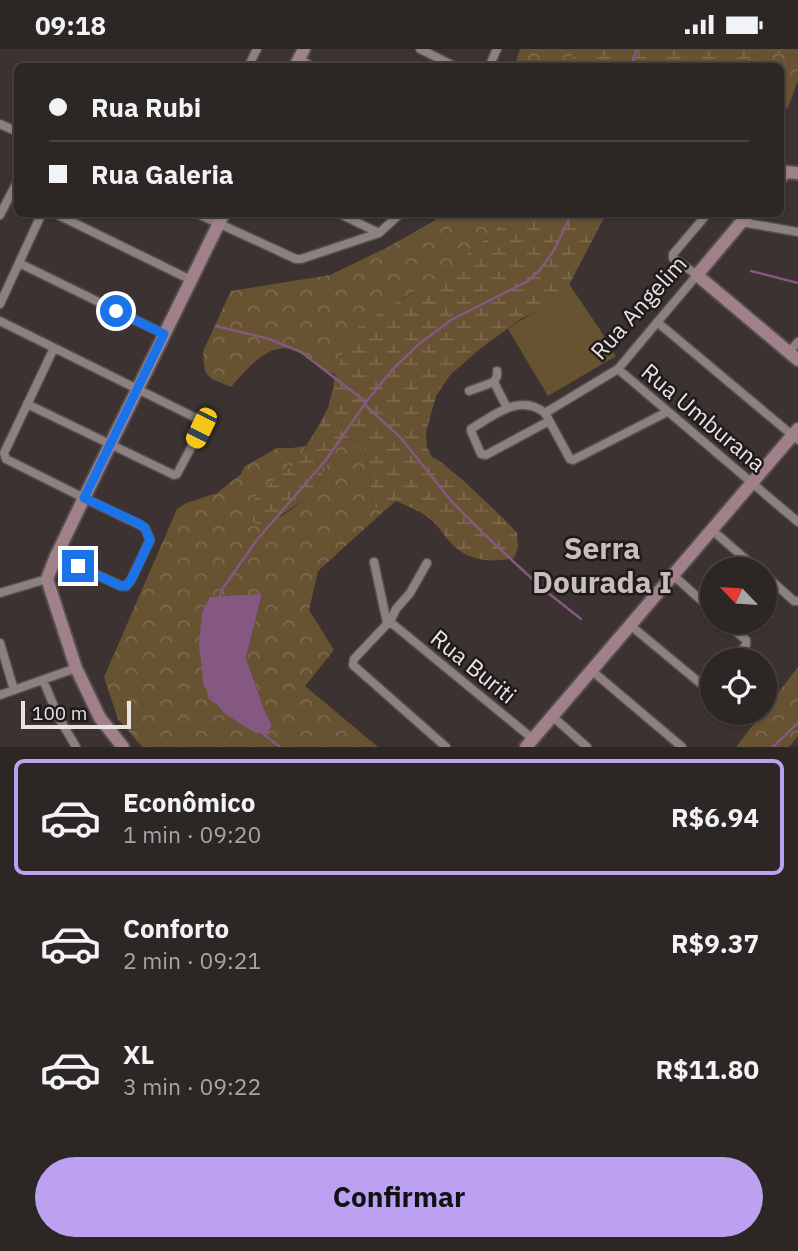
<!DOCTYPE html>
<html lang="pt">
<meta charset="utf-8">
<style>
body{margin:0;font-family:"IBM Plex Sans",sans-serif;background:#383232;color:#f1f3f6;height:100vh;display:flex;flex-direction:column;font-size:26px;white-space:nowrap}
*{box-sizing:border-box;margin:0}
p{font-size:23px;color:#a6a5a7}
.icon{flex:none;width:38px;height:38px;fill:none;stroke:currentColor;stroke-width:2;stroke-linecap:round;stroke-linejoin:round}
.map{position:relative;height:698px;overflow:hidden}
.drawer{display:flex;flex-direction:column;background:#2c2625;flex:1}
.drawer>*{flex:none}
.top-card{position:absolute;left:14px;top:14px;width:770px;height:154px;border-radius:10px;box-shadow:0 2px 5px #0004,0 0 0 2px #484342;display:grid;align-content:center;height:154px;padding:0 35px;background:#2c2625}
.needle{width:46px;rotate:295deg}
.tools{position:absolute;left:700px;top:508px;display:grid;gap:14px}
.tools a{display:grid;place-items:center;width:77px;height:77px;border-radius:50%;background:#2c2625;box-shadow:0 2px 5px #0004,0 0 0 2px #484342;font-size:35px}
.scale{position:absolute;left:21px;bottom:18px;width:110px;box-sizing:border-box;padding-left:7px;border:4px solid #eae3e3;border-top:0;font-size:19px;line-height:24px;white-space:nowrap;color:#eae3e3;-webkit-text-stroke:5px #1f1b1b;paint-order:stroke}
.end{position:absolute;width:32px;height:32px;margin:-16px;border:9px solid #1a73e8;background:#fff;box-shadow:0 0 0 4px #fff}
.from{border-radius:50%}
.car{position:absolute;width:21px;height:42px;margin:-21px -10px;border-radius:9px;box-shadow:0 0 5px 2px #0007;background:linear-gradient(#f5c518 24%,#345 0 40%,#f5c518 0 76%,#345 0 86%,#f5c518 0)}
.top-card b{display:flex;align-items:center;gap:24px;height:66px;font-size:26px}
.top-card b+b{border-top:2px solid #484342}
.top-card i{width:18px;height:18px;background:#f1f3f6}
ul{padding:12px 0 0;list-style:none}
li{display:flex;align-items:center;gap:21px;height:116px;margin:0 14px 10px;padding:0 21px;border:4px solid transparent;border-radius:10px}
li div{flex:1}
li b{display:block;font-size:26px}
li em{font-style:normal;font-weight:800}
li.selected{border-color:#bca0f2}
li>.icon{width:63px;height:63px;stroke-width:1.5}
.primary-button{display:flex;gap:14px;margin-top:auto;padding:14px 35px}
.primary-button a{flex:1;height:80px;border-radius:42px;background:#bca0f2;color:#111;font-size:28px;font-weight:800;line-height:80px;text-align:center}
.status{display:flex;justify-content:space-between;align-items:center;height:49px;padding:0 35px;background:#2c2625;direction:ltr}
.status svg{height:19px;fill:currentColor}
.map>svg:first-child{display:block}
</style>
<div class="status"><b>09:18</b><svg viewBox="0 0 49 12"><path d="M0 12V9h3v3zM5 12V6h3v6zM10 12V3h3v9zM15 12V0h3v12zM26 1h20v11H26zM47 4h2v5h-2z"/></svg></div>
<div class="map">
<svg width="798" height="698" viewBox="0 0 798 698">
<defs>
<pattern id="forest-crowns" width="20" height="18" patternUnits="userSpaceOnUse" patternTransform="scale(1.75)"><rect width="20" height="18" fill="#675232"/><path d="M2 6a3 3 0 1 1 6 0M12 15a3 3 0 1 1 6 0" fill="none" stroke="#7d6b50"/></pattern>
<pattern id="wetland-marsh" width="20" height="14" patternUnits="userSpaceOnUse" patternTransform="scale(1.75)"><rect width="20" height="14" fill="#675232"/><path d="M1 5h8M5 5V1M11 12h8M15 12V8" fill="none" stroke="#7d6b50"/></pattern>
</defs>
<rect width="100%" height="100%" fill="#3b3231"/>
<path fill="#675232" d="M569,235L601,282L609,298L616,307L548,347L508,280C518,272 528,268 538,262C550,255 560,245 569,235Z"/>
<path fill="url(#forest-crowns)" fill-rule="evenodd" d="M520,0H573L572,17L514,18Z
M765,3L798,6V31L788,59L781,58L780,18H733L742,12Z
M441,165H511L506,171L480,195L429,234L402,250L346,299L335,325C329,323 324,321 320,317C313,313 304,304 296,301C268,292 247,320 231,338L212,330L206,324L204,317L203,302L231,242L330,226L388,198L434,172Z
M344,389L361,393C371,413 368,436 374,457L383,463L318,522L309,561L334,601L305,637L378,698H142L118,670L104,628L177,460L186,454L217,444L241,425L245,417L277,399H292L306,397C302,403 299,411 294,416C275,436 251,439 249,471L282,467L307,449L321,428L334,400ZM262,545L246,609L264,660L271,674L202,563Z
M798,618V687L789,698H736L763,663H765V661Z"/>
<path fill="url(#wetland-marsh)" d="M573,0H798V6L765,3L742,12L733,17H572Z
M511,164L606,165L569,236L550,254L537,263L521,270L480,300L451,325L436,347L426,383L427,398L432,408L441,413L465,433L505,471L517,484L518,499L514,509C493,514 467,512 452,495C444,487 439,477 430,470C420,462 407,457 396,452L383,463L374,457C368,436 371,413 361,393L345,389L334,400L321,428L307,449L266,476L257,475L249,471V460L258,444L294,416L319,376L328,359L333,340L335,325L346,299L360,276L429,234L480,195L506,171Z"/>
<path fill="#855881" d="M262,545L246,609L264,660L271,674V678L267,684H255L224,664L204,638L199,597L202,563L210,548Z"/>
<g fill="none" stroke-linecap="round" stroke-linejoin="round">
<path stroke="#855881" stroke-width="2.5" d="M631,18L637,0
M751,222L798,234
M216,277L269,290L301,303L366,353
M364,355L401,389L453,454L486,487L542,539L581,570
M219,549L223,539L256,492L326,411L366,353L393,320L419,295L451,271L528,232L539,222L554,201L572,164
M208,642L210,649L215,653
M262,684L280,698
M773,698L798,674"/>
<g stroke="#564e4e" stroke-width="11">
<path id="street" d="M420,0L456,18
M299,10L314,18
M248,18L257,0
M489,18L497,0
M0,75L18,83
M54,164L191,231
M196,164L296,210H301L379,184L401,164
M338,164L379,184
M0,166L18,131
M741,173L798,183
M19,214L164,285
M0,255L42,164
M0,272L200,371L203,376L177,425L174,426L27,355
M657,273L798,391
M54,299L6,400L4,404L6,410L84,449L140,476L145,479L150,491L131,531L126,537H121L56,507
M789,303L798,293
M618,320L798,473
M497,322V327L494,333L507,359
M469,342L494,333
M545,364L618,320L697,226L676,211L673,209V205L708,164
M549,372L486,406L481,405L471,382V380C494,366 520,344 545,364L570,410L573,411L667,363
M712,481L757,520
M374,513L387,574
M673,526L712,561
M765,526L794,552H798
M0,544L47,530
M724,572L746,591V596L733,611
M390,573L396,560L410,544L427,514
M630,576L712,644
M0,594L14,641
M591,621L682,698
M43,631L59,669L76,698
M0,646L76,619
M552,667L587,698
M446,698L353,616L354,610L388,574L394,576L533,690"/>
</g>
<g stroke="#564e4e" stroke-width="16">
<path id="secondary" d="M295,18L304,0
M780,129L786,123L798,124
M749,164L697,226L798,311
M123,698L100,669L76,619L47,530L56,507L84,449L224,164
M526,698L798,380"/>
</g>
<use href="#street" stroke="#8c8180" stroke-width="8"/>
<use href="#secondary" stroke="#a08189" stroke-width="12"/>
</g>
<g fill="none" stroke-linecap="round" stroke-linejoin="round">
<path stroke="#1a73e8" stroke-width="9" d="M78,517L121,537H126L131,531L150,491L145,479L140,475L84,449L164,285L116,262"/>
</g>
<g text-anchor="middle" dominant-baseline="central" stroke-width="5" stroke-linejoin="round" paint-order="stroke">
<g font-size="23" fill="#eae3e3" stroke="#1f1b1b">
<text transform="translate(638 258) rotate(-48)">Rua Angelim</text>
<text transform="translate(704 368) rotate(40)">Rua Umburana</text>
<text transform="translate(474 617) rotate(39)">Rua Buriti</text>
</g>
<g font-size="30" font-weight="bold" fill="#cabebd" stroke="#1f1b1b">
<text x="602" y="498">Serra<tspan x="602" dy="34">Dourada I</tspan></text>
</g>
</g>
</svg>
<div class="tools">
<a><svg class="needle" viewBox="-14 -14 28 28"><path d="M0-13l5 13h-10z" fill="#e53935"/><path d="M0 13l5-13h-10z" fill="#a6a5a7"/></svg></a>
<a><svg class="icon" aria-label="locate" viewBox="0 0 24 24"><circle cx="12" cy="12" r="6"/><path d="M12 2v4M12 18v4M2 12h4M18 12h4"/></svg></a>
</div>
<div class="scale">100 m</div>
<i class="end from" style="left:116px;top:262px"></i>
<i class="end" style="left:78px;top:517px"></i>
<i class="car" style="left:201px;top:379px;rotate:206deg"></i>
<div class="top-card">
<b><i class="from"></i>Rua Rubi</b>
<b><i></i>Rua Galeria</b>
</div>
</div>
<section class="drawer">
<ul>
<li class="selected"><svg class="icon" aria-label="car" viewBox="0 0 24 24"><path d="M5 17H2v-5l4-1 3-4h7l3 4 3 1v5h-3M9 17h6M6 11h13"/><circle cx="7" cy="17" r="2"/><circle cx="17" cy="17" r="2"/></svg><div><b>Econômico</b><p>1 min · 09:20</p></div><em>R$6.94</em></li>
<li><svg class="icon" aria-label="car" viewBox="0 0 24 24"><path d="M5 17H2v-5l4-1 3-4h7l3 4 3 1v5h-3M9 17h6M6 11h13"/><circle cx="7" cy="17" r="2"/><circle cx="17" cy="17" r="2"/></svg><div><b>Conforto</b><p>2 min · 09:21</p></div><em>R$9.37</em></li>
<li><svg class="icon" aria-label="car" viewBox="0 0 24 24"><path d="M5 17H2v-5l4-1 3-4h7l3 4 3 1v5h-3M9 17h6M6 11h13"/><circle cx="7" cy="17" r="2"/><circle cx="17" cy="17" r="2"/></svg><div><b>XL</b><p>3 min · 09:22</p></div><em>R$11.80</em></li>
</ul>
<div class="primary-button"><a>Confirmar</a></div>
</section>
